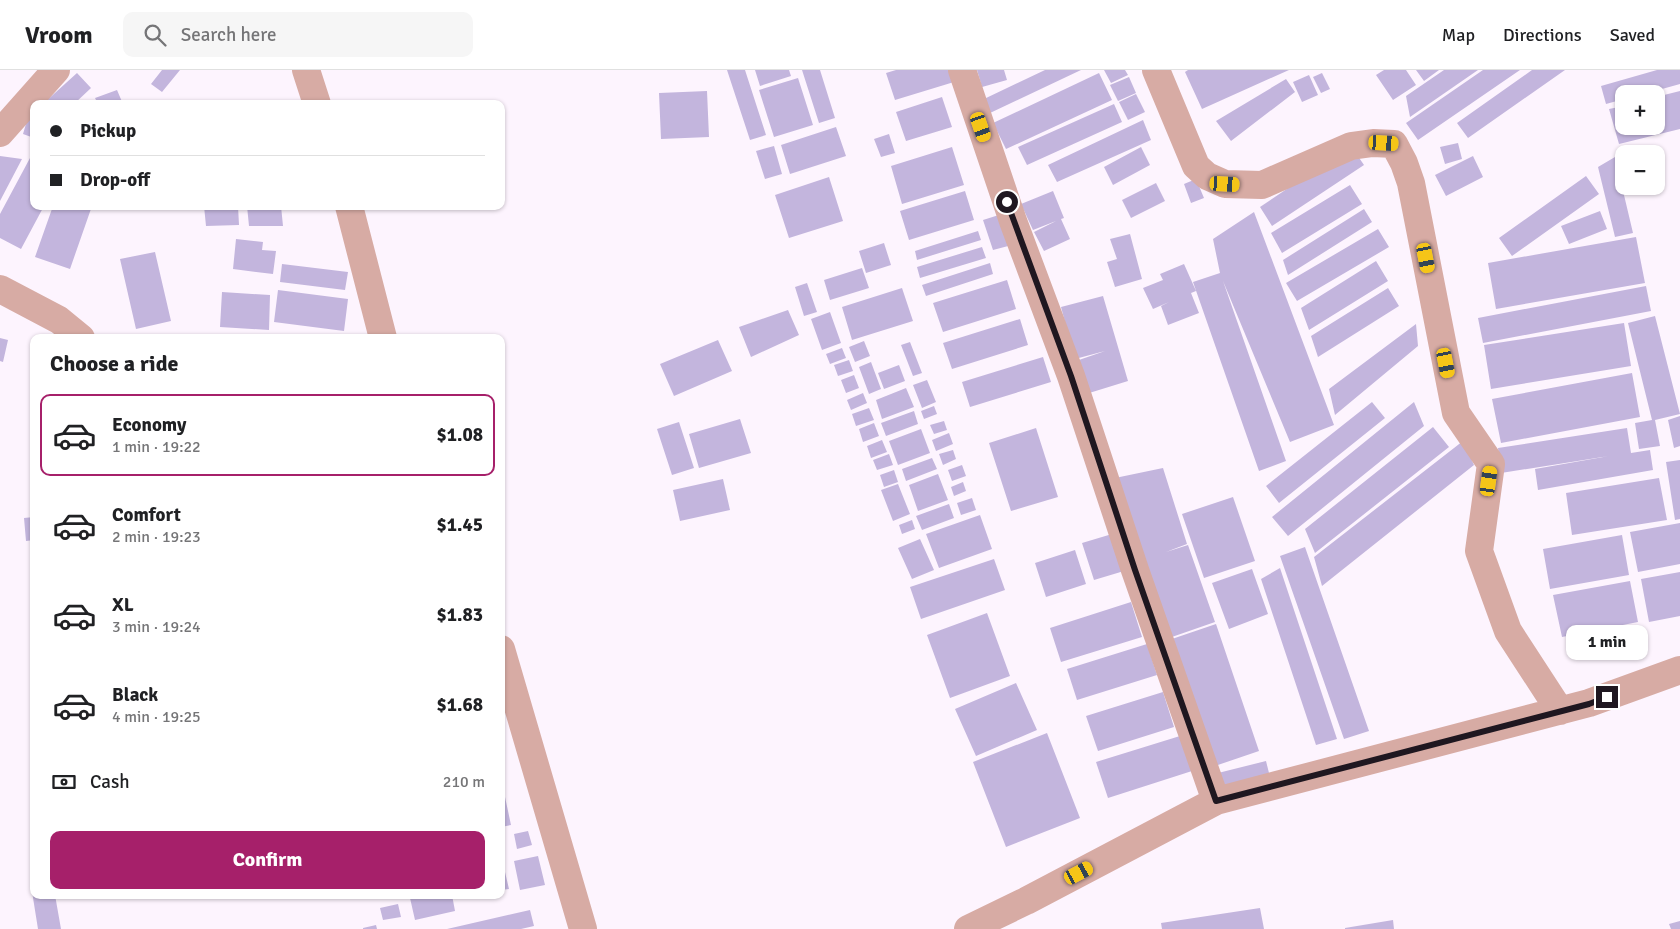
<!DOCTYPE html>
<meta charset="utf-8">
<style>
body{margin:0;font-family:Signika,sans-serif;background:#f6f6f6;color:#202124;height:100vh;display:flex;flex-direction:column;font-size:19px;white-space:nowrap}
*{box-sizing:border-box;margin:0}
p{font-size:16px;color:#757577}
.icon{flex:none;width:28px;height:28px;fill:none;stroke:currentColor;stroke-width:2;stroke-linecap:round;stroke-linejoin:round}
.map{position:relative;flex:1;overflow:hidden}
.sheet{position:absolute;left:30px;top:264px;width:475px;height:565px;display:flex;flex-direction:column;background:#fff;border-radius:10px;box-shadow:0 1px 4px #0004}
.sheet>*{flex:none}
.top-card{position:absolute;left:30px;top:30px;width:475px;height:110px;border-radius:10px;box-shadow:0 1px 4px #0004;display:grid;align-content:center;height:110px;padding:0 20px;background:#fff}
.tools{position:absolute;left:1615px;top:15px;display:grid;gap:10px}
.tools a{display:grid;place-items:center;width:50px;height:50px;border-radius:10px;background:#fff;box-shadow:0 1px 4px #0004;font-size:25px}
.end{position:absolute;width:22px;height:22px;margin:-11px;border:6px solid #1f1720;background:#fff;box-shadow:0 0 0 2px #fff}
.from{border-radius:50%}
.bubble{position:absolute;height:35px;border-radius:10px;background:#fff;box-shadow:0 1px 4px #0004;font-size:16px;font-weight:700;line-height:35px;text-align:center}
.car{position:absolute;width:15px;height:30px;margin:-15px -8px;border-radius:6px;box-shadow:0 0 4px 1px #0007;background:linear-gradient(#f5c518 24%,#345 0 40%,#f5c518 0 76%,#345 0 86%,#f5c518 0)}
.top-card b{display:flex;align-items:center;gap:18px;height:48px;font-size:19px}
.top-card b+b{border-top:1px solid #e0e0e0}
.top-card i{width:12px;height:12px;background:#202124}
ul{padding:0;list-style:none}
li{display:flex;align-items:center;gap:15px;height:82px;margin:0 10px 8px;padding:0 10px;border:2px solid transparent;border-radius:10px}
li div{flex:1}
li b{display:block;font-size:19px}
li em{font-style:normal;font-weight:700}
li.current{border-color:#a6206a}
li>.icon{width:45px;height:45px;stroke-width:1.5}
h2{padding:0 20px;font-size:22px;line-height:60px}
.pay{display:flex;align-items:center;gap:12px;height:55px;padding:0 20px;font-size:19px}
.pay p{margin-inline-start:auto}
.action{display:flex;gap:10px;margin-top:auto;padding:10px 20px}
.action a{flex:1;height:58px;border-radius:10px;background:#a6206a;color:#fff;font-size:20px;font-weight:700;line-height:58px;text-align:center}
header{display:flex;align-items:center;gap:30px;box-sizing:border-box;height:70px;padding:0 25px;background:#fff;border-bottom:1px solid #e0e0e0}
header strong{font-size:24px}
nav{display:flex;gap:28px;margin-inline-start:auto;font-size:18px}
.search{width:350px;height:45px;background:#f6f6f6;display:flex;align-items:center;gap:12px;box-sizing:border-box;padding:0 18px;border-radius:10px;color:#757577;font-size:19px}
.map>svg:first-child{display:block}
</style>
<header>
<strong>Vroom</strong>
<div class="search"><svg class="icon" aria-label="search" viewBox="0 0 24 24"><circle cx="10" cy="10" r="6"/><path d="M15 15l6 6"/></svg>Search here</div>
<nav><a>Map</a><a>Directions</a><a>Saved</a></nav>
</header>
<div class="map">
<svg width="1680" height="859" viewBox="0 0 1680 859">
<rect width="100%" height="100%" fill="#fdf4fe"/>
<path fill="#c3b5dd" d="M162,0H180L162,22L151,14Z
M727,0H745L766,65L750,70Z
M755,0H789L791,6L760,16Z
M802,0H820L835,48L819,53Z
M896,0H951L954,12L895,30L886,3Z
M977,0H1004L1007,10L982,17Z
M1045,0H1081L990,43L984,29Z
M1104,0H1125L1128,5L1111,13Z
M1188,0H1289L1202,39L1185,2Z
M1384,0H1406L1416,15L1393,30L1376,5Z
M1416,0H1439L1424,11Z
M1444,0H1478L1410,47L1406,26Z
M1483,0H1520L1418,70L1406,53Z
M1532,0H1565L1468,68L1457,53Z
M1657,0H1680V14L1644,24H1624V29L1606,34L1601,16Z
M77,3L91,18L74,34H47L45,32Z
M1099,3L1112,30L1006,79L993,53Z
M1322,3L1330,19L1321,23L1313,7Z
M1309,5L1318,25L1302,32L1293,12Z
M1129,7L1136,23L1118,31L1110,15Z
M798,8L813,55L774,67L759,20Z
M1286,9L1295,22L1231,71L1216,51Z
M117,20L123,34H98L95,28Z
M707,21L709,67L661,69L659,23Z
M1680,21V59L1619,74L1609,39L1624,36V56H1656V27Z
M1136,24L1145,42L1128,50L1119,32Z
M942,27L952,57L906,71L896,42Z
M1114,34L1122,52L1027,95L1018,77Z
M28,47L34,49V68L23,64Z
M1143,50L1151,70L1057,112L1048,95Z
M836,57L846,86L790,104L781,75Z
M889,64L895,83L881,87L874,69Z
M1458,73L1462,89L1445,94L1440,77Z
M774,76L782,104L765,109L756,81Z
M1351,76L1364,95L1272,156L1260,137Z
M952,77L964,115L902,134L891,96Z
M1141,77L1150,95L1113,115L1104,97Z
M0,86L22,89L0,131Z
M1473,86L1483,107L1446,126L1435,105Z
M1615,87L1633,163L1615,167L1598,97Z
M30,88L34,91V136H44L21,179L0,168V144Z
M1586,106L1599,124L1512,186L1499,168Z
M829,107L843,151L789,168L775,125Z
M1196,109L1204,128L1191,133L1184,114Z
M1156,113L1165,131L1131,148L1122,130Z
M1350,115L1362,134L1282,183L1271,163Z
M965,121L974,150L909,170L900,141Z
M1053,121L1064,148L1061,149L1070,169L1044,181L1034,162L1056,151L1033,160L1021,134Z
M53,136H92L70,199L35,187Z
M204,136H238L239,155L206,156Z
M247,136H281L283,156H249Z
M1364,139L1372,152L1288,205L1283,190Z
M1600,141L1607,159L1569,174L1561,156Z
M1254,142L1334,355L1290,372L1223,211L1286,391L1259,401L1193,212L1220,203L1213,169Z
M1002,144L1012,175L993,180L983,150Z
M1378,159L1389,177L1297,231L1286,213Z
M978,161L981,170L917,190L915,181Z
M1130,164L1142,209L1115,217L1107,192L1117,189L1110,169Z
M1636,167L1645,213L1496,239L1488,193Z
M236,169L263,172L262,180L276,181L273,204L233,199Z
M884,173L891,195L866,203L859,181Z
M982,177L986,188L920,208L917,197Z
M155,182L171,251L136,259L120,189Z
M1376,191L1388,211L1309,260L1301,238Z
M990,193L993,204L926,226L922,215Z
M282,194L348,202L345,220L280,212Z
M1184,194L1196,221L1191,223L1199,243L1168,255L1161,236L1169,232L1153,239L1143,218L1163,210L1160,204Z
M862,198L869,218L830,230L824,210Z
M1007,210L1016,239L943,262L933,233Z
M807,213L817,242L804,246L795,217Z
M1646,216L1651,241L1483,273L1478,248Z
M902,218L913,251L852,270L842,237Z
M1388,218L1399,236L1318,287L1311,266Z
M278,220L348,229L344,261L274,252Z
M222,222L270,225L269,260L220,257Z
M1103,226L1128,311L1086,324L1076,291L1105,281L1075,289L1061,237Z
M788,240L799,265L751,287L739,257Z
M830,242L841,273L822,280L811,249Z
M1655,246L1680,344L1655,350L1660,376L1639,379L1635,353L1652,350L1628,253Z
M1020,249L1028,275L952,299L943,273Z
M1624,253L1631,296L1491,319L1484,275Z
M1416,254L1418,276L1335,345L1329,319Z
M0,268L8,270L3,292L0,291Z
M718,270L732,301L674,326L660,294Z
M864,271L870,286L855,292L849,277Z
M910,272L922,303L913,306L901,275Z
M842,278L846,288L830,294L826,284Z
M1043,287L1051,312L970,337L962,312Z
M849,290L853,301L838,306L834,295Z
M871,292L881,319L869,324L859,297Z
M899,295L905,311L884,319L878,303Z
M1632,303L1640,347L1501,373L1492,329Z
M854,305L859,318L846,323L841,310Z
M927,310L936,332L922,338L913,315Z
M906,318L914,337L882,349L876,330Z
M863,323L867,333L851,340L847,330Z
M1372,332L1385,348L1279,433L1266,416Z
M1414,332L1424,356L1288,466L1272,447Z
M934,336L937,344L924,349L921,341Z
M869,338L874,350L856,356L852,344Z
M914,341L918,354L886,366L881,353Z
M1680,346V376L1674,378L1668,350Z
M740,349L751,383L699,398L689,364Z
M944,351L947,360L934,364L930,355Z
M679,352L694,398L672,405L657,359Z
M874,353L879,366L863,372L859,359Z
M1433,357L1449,377L1315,483L1305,459Z
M1036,358L1058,427L1011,441L989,373Z
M1627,358L1631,383L1650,380L1653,400L1538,420L1535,399L1609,386L1501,403L1498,378Z
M921,359L930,383L898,395L889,371Z
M949,363L953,374L936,381L932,370Z
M882,370L887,382L871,388L867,376Z
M1463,371L1474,395L1322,516L1314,487Z
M953,380L956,389L943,395L939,384Z
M889,384L893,395L877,400L873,390Z
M932,388L937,399L906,411L902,399Z
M1680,390V449L1675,450L1666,392Z
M962,395L966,406L952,411L948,400Z
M1163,398L1187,474L1166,482L1188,475L1215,552L1169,568L1115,408Z
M894,400L898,412L884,417L880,405Z
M938,404L948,430L918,441L909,415Z
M1659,408L1667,450L1572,465L1566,423Z
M723,409L730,440L680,451L673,420Z
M963,412L966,421L954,426L951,417Z
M898,414L910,444L893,451L881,420Z
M1233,427L1255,491L1204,508L1182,444Z
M972,428L976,440L961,445L957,433Z
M949,434L954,448L922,460L916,446Z
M980,445L992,479L939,498L926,464Z
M34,447V470L26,471L24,448Z
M912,450L915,459L902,464L899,455Z
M1680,453V494L1638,502L1630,462Z
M1112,464L1124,501L1094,510L1082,473Z
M1622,465L1629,505L1550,519L1543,479Z
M920,469L934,500L912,509L898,478Z
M1305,477L1369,661L1344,669L1280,486Z
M1075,480L1086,514L1046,527L1035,493Z
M994,489L1005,520L921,549L910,517Z
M1280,498L1337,669L1316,675L1261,509Z
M1252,499L1268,544L1229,559L1212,513Z
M1680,502V546L1649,552L1641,509Z
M1630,511L1638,552L1562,567L1553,525Z
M1131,532L1142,567L1061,592L1050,558Z
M987,543L1010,606L950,628L927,565Z
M1216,554L1259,681L1212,697L1169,570Z
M1147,574L1157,605L1077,630L1067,599Z
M1016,613L1037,660L976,686L955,639Z
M1163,622L1174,657L1098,681L1086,646Z
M1047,663L1080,748L1006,777L973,692Z
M1180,666L1192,701L1108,728L1096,692Z
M1266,691L1270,707L1223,718L1214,704Z
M505,727L511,755L501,757V728Z
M528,761L532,775L517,779L514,764Z
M501,785L509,819L501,820Z
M538,786L545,815L520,820L514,791Z
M34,808V825H55L61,859H38L30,809Z
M426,825H452L455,841L415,850L410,828Z
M398,834L401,847L383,850L380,838Z
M1260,838L1264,859H1162L1161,853Z
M530,840L534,856L521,859H447Z
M1393,850L1394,859H1345V858Z
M1680,851V859H1671L1669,854Z
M376,855L377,859H363V858Z"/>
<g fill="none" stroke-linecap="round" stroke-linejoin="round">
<path stroke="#d7aba4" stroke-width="28" d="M306,0L317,34
M962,0L1013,151L1071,306L1135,500L1216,731
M1156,0L1196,96L1207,106L1225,114L1262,115L1351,76L1373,73L1394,74L1404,93L1411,113L1456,343L1491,394L1479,481L1508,561L1560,641
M0,63L56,0
M349,136L383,268
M0,219L59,250L81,268
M501,579L583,859
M968,859L1026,831L1216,731L1589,633L1680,600"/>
</g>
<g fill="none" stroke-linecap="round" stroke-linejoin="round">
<path stroke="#1f1720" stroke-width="6" d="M1007,132L1071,306L1135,500L1216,731L1589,634L1607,627"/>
</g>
</svg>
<div class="tools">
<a>+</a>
<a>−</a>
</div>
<i class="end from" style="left:1007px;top:132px"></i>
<i class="end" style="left:1607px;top:627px"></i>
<div class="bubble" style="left:1566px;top:555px;width:82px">1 min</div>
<i class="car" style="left:981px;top:57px;rotate:161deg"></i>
<i class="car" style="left:1384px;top:73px;rotate:93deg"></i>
<i class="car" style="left:1225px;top:114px;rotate:93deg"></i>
<i class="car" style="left:1426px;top:188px;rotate:169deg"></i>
<i class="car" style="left:1446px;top:293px;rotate:169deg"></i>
<i class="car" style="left:1489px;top:411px;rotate:8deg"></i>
<i class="car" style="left:1079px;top:803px;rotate:62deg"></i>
<div class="top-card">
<b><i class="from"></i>Pickup</b>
<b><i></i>Drop-off</b>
</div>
<section class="sheet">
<h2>Choose a ride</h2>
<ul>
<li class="current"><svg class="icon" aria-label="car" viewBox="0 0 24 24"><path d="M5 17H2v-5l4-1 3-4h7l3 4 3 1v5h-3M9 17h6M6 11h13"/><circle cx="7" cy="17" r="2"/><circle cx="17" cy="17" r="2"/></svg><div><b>Economy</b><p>1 min · 19:22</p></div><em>$1.08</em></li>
<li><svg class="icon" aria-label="car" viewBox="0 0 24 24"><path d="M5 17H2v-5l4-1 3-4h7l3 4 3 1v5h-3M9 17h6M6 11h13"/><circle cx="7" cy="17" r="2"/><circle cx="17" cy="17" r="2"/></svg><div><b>Comfort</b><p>2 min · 19:23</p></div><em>$1.45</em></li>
<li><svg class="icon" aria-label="car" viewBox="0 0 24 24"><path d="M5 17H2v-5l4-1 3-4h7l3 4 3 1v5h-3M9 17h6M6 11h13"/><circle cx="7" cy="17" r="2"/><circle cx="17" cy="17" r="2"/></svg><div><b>XL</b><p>3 min · 19:24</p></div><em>$1.83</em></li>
<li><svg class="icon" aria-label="car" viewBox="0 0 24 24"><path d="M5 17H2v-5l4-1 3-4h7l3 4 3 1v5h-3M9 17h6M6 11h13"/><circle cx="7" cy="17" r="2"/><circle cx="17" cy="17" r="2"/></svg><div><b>Black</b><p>4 min · 19:25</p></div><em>$1.68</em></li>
</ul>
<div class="pay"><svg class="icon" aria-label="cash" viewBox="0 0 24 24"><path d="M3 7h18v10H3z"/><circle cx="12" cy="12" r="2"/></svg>Cash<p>210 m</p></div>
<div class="action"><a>Confirm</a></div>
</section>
</div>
